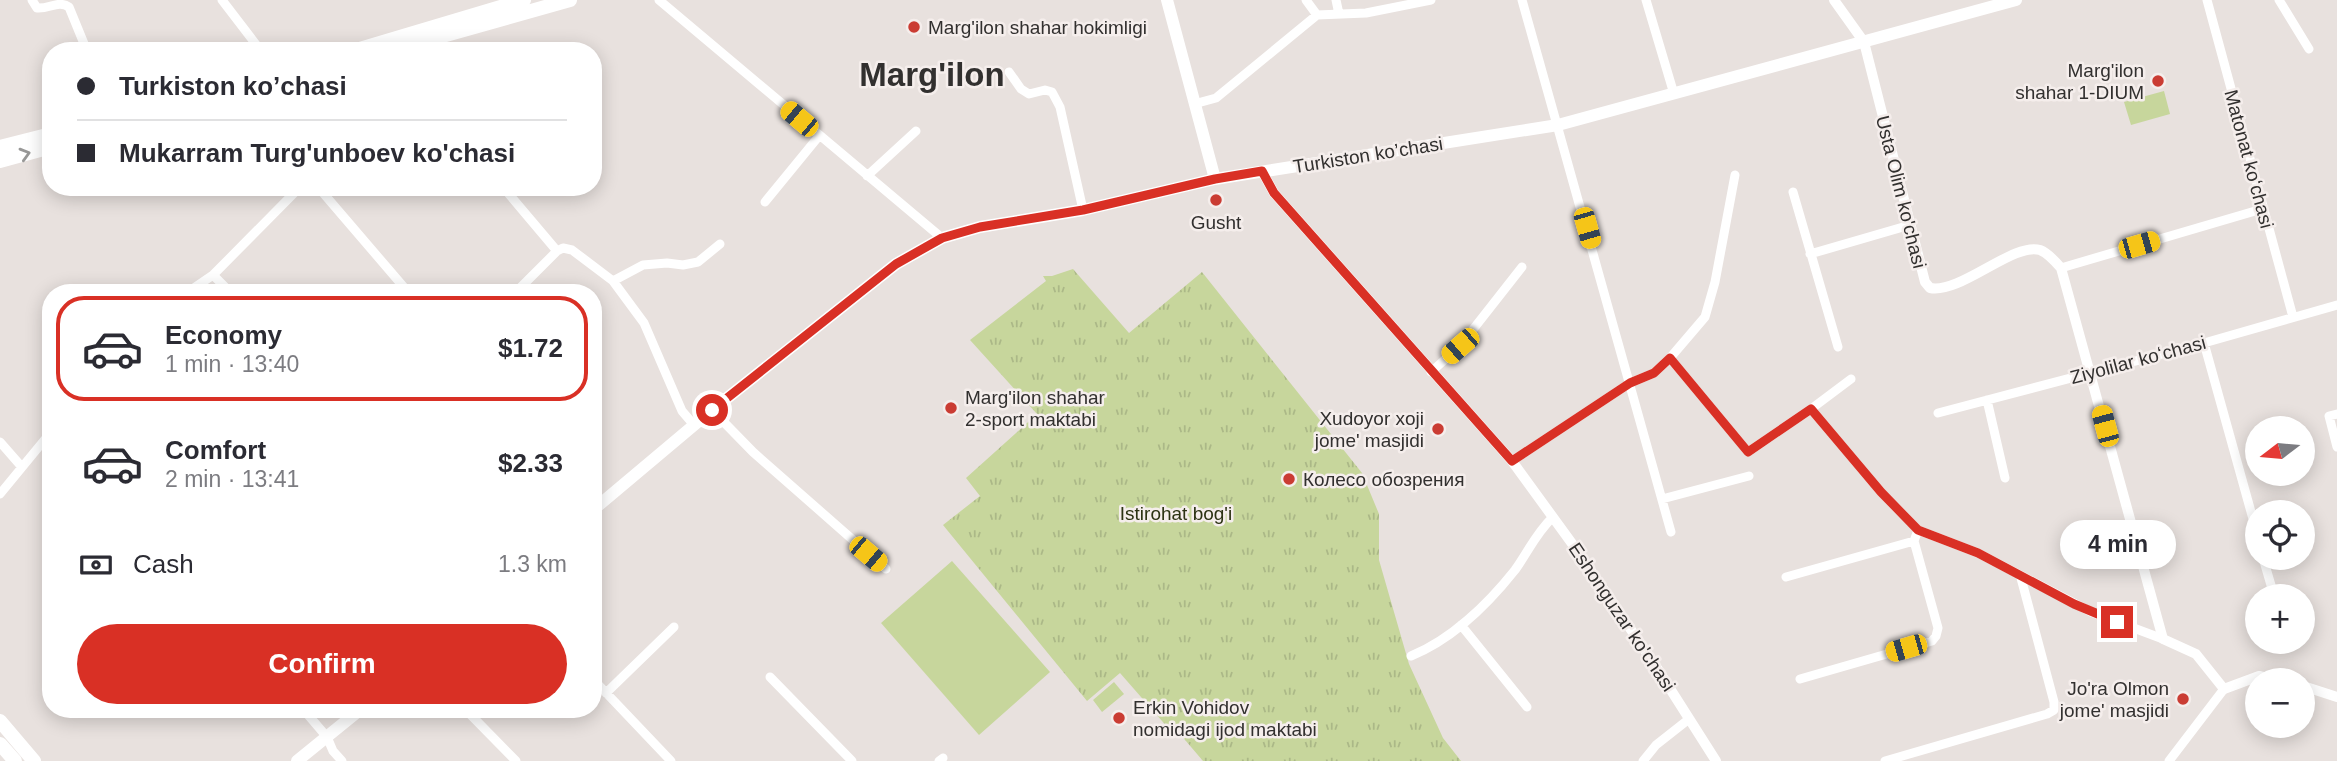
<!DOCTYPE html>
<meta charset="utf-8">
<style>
body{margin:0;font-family:Arial,sans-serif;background:#f7f7f7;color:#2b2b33;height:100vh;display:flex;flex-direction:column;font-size:26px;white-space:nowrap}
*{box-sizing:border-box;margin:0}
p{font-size:23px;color:#7c7c81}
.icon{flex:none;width:38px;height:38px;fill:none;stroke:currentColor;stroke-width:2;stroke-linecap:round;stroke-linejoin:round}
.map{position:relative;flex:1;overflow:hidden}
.sheet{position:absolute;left:42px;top:284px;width:560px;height:434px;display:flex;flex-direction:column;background:#fff;border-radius:28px;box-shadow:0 4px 18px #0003}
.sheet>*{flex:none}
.banner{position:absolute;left:42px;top:42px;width:560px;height:154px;border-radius:28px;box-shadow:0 4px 18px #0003;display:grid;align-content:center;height:154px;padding:0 35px;background:#fff}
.needle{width:46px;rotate:254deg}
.tools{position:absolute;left:2245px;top:416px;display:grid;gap:14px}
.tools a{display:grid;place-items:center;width:70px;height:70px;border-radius:50%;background:#fff;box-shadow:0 4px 18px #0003;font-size:35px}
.end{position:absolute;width:32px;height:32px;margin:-16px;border:9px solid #d93025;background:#fff;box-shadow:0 0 0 4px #fff}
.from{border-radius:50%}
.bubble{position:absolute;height:49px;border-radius:24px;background:#fff;box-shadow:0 4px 18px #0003;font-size:23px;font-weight:800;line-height:49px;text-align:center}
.car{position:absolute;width:21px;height:42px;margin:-21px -10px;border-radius:9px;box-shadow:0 0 5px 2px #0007;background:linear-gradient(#f5c518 24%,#345 0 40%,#f5c518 0 76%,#345 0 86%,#f5c518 0)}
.banner b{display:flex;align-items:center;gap:24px;height:66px;font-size:26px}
.banner b+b{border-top:2px solid #e1e1e2}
.banner i{width:18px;height:18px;background:#2b2b33}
ul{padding:12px 0 0;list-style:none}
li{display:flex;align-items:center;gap:21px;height:105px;margin:0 14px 10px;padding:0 21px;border:4px solid transparent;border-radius:28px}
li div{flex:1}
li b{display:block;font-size:26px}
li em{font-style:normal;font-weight:800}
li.selected{border-color:#d93025}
li>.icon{width:63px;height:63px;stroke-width:1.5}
.pay{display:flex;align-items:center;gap:18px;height:77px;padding:0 35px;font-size:26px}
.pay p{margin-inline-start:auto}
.cta{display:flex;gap:14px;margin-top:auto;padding:14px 35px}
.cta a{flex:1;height:80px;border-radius:42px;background:#d93025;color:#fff;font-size:28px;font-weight:800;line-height:80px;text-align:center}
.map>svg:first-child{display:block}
</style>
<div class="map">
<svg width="2337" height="761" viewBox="0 0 2337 761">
<defs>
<pattern id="park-tufts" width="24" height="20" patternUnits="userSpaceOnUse" patternTransform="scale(1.75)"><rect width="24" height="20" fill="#c7d69c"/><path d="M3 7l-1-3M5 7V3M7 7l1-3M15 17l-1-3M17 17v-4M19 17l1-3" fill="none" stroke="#abb887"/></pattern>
</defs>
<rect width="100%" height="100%" fill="#e8e1de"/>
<path fill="#c7d69c" d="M2164,91L2170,114L2131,125L2124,102Z
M952,561L1050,672L979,735L881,623Z
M1114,682L1124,694L1102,712L1093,700Z"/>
<path fill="url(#park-tufts)" d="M1073,269L1129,333L1202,272L1362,473L1379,514V560L1409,664L1443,738L1461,761H1203L1180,734L1176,737L1120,673L1087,701L943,525L980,496L966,478L1037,414L970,340L1046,281L1043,276H1052Z"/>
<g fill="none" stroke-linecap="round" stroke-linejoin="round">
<path stroke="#fff" stroke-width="9" d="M32,0L37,8C50,9 58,0 69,7L87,51
M222,0L261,51
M659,0L942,238
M1306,0L1317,15
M1336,0L1339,14
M1522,0L1671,532
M1646,0L1674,94
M2207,0L2293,317
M2279,0L2309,49
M1009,72L1021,89L1029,94L1045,90L1052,92L1060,107L1083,210
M1194,104L1216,98L1317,15L1366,13L1431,0
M867,176L916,131
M318,187L408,292
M503,187L557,251L563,248L572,250L613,281L644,323L682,411L694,425
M1793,192L1838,347
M765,202L819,136
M1810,254L1910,225
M2061,268L2262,209
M213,275L230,292
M613,281L643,265L667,263L683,265L698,262L720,244
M188,292L213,275L300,187
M516,292L557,251
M2204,343L2258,537
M1670,358L1748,452L1811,409L1881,492L1918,530L1978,553L2091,612L2163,639
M1431,372L1460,346L1522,267
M1987,400L2005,478
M1811,409L1851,379
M712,410L753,452L886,569
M1938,413L2204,343L2337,305
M2337,414L2329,416L2337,447
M0,442L21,466
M1512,461L1630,383L1654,373L1670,358L1705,317L1715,282L1735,175
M0,494L51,432
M1662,499L1749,476
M2263,558L2273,592
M1786,577L1914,541
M1461,625L1527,707
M1411,656C1451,640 1488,604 1515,570C1528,552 1536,533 1553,517
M770,677L852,761
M593,679L671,761
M1800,679L1932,641L1936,636L1938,628L1914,541L1918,530
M606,693L674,627
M303,709L327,737L333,751L342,761
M465,709L516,761
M939,761L943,758
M1643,761L1656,745L1689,719
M1885,761L2047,714L2054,710V702L2021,578
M2169,761L2224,689"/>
<path stroke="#fff" stroke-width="10" d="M1834,0L1864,42L1925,282L1930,288C1961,294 2013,242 2040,250C2048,253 2055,261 2061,268L2163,639L2196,654L2224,689L2259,676L2282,681
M1262,171L1274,193L1512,461L1576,549L1655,665L1716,761
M2303,686L2337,697"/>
<path stroke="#fff" stroke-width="12" d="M1167,0L1215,179
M593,510L712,410L896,264L942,238L980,227L1083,210L1215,179L1558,125L2016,0
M297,761L361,709"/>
<path stroke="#fff" stroke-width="14" d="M353,51L524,0
M389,51L570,0
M0,147L51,134
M0,161L51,147
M0,721L34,761
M0,744L15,761"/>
</g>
<defs><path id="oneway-chevron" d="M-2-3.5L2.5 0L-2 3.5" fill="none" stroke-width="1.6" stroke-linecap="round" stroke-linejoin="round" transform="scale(1.75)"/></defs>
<use stroke="#989897" href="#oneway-chevron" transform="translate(25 154) rotate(-16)"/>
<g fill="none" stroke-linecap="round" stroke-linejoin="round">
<path stroke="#d93025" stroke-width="9" d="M712,410L896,264L942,238L980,227L1083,210L1215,179L1262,171L1274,193L1512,461L1630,383L1654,373L1670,358L1748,452L1811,409L1881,492L1918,530L1978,553L2074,604L2117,622"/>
</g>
<g fill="#ca3c33" stroke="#f5eeec" stroke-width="2.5">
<circle cx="914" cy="27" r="7"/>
<circle cx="2158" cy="81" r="7"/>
<circle cx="1216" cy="200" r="7"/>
<circle cx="951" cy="408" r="7"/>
<circle cx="1438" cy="429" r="7"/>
<circle cx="1289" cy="479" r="7"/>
<circle cx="2183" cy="699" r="7"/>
<circle cx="1119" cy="718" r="7"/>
</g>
<g text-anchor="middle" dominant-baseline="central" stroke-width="5" stroke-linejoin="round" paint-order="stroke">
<g font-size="19" fill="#32302f" stroke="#f5eeec" text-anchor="start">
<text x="928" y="27">Marg'ilon shahar hokimligi</text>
<text x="2144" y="70" text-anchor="end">Marg'ilon<tspan x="2144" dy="22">shahar 1-DIUM</tspan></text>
<text x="1216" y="222" text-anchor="middle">Gusht</text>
<text x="965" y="397">Marg'ilon shahar<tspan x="965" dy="22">2-sport maktabi</tspan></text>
<text x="1424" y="418" text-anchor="end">Xudoyor xoji<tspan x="1424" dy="22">jome' masjidi</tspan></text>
<text x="1303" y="479">Колесо обозрения</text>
<text x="2169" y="688" text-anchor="end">Jo'ra Olmon<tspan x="2169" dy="22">jome' masjidi</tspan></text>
<text x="1133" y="707">Erkin Vohidov<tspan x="1133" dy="22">nomidagi ijod maktabi</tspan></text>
</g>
<g font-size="19" fill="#32302f" stroke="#f5eeec">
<text transform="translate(1368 155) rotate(-9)">Turkiston ko’chasi</text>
<text transform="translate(2249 159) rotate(75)">Matonat koʻchasi</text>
<text transform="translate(1901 192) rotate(76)">Usta Olim ko'chasi</text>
<text transform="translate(2138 360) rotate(-15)">Ziyolilar koʻchasi</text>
<text transform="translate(1622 617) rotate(56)">Eshonguzar ko'chasi</text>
</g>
<g font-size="19" fill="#2c3313" stroke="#f5eeec">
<text x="1176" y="513">Istirohat bog'i</text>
</g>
<g font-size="33" font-weight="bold" fill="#32302f" stroke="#f5eeec">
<text x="932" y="74">Marg'ilon</text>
</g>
</g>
</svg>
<div class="tools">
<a><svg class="needle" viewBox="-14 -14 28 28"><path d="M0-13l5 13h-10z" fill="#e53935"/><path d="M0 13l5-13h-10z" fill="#7c7c81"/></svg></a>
<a><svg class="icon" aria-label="locate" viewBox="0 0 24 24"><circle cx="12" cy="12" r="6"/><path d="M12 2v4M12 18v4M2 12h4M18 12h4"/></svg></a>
<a>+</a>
<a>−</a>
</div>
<i class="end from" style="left:712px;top:410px"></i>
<i class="end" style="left:2117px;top:622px"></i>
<div class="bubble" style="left:2060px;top:520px;width:116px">4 min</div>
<i class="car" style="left:799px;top:119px;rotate:310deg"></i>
<i class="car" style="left:1587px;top:228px;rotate:164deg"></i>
<i class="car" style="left:2139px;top:245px;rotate:74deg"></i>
<i class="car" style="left:1460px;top:346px;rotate:229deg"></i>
<i class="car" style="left:2105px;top:426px;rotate:345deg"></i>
<i class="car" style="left:868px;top:554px;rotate:130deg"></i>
<i class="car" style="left:1906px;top:648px;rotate:254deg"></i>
<div class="banner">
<b><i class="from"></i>Turkiston ko’chasi</b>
<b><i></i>Mukarram Turg'unboev ko'chasi</b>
</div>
<section class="sheet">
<ul>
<li class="selected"><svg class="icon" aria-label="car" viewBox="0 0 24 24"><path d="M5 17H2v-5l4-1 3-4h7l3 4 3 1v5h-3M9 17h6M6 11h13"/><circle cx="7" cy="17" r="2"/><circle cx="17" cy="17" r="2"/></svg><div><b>Economy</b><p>1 min · 13:40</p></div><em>$1.72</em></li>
<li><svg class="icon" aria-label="car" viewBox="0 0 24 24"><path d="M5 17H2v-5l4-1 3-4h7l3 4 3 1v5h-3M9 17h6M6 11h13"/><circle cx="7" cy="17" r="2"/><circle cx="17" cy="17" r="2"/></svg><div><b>Comfort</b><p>2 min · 13:41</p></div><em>$2.33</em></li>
</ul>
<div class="pay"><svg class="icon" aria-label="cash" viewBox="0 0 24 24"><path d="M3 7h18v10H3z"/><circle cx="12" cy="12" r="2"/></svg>Cash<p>1.3 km</p></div>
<div class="cta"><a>Confirm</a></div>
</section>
</div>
